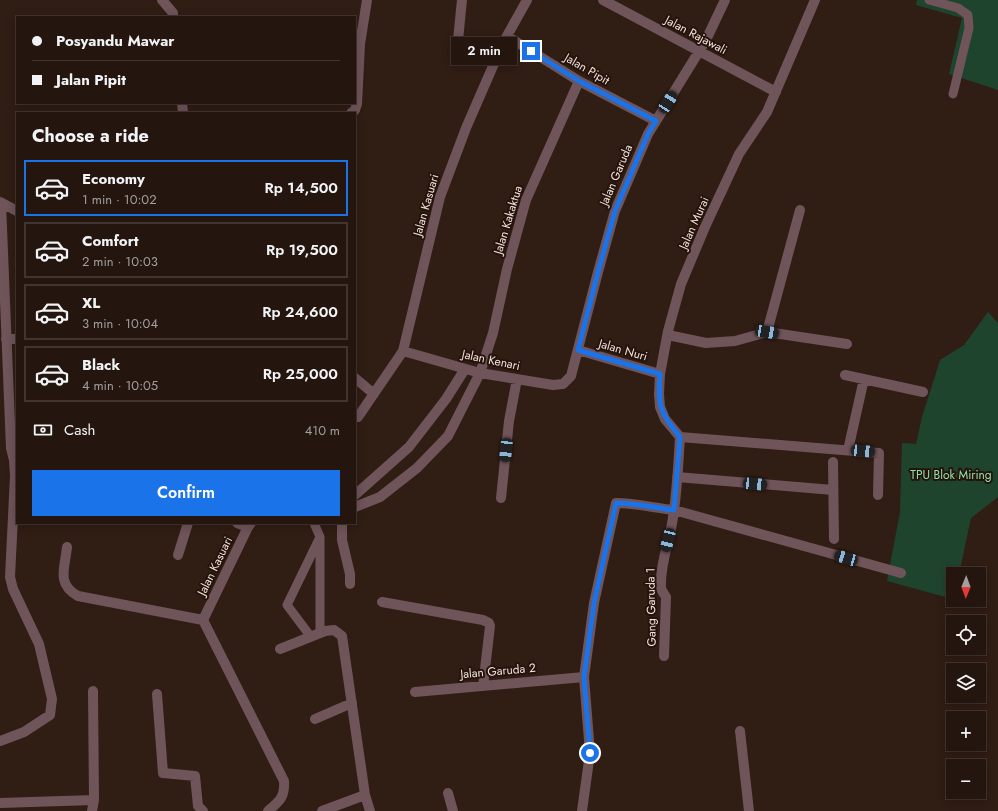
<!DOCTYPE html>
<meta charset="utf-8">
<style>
body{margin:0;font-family:Jost,sans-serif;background:#30231d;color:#f1f3f6;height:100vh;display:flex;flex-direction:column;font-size:15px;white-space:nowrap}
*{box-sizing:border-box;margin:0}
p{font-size:13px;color:#a39f9e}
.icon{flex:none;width:22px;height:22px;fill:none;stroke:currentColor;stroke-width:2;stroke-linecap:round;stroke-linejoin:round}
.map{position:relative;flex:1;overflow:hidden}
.side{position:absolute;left:16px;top:112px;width:340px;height:412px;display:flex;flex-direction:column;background:#24160f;border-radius:0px;box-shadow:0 2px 10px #0003,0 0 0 1px #41352f}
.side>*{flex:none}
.guide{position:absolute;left:16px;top:16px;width:340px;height:88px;border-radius:0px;box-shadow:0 2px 10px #0003,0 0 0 1px #41352f;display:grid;align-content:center;height:88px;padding:0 16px;background:#24160f}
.needle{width:26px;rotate:181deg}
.tools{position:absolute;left:946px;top:567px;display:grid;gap:8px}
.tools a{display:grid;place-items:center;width:40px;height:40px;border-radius:0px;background:#24160f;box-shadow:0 2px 10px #0003,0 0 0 1px #41352f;font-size:20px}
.end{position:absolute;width:18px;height:18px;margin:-9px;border:5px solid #1a73e8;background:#fff;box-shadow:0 0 0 2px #fff}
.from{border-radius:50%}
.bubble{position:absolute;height:28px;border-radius:0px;background:#24160f;box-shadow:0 2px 10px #0003,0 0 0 1px #41352f;font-size:13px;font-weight:600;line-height:28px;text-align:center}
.car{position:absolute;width:12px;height:24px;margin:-12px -6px;border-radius:5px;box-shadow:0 0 3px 1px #0007;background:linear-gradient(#222 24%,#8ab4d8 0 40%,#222 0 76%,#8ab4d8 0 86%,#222 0)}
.guide b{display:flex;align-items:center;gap:14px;height:38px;font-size:15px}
.guide b+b{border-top:1px solid #41352f}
.guide i{width:10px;height:10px;background:#f1f3f6}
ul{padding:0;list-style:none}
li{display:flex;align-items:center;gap:12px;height:56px;margin:0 8px 6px;padding:0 8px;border:2px solid #41352f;border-radius:0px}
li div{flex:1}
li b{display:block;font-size:15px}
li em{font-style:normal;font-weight:600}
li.active{border-color:#1a73e8}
li>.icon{width:36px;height:36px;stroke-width:1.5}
h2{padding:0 16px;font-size:18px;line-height:48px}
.pay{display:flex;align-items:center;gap:10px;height:44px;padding:0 16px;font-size:15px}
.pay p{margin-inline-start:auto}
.cta{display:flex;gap:8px;margin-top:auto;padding:8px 16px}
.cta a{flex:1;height:46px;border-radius:0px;background:#1a73e8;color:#fff;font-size:16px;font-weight:600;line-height:46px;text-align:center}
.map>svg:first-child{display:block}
</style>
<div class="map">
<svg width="998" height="811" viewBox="0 0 998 811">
<rect width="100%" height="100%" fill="#301d14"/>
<path fill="#1f442e" d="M917,0H998V90L949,74L962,18L916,5Z
M988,312L998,323V497L971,518L959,574H953V599L887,581L900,512L902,443L916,444L922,417L940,360L964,345Z"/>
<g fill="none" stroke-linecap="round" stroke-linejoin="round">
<path stroke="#6f545a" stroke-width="9" d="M929,0L958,8L968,15L969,28L953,94
M314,523L320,537V633
M311,637L287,605L320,537"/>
<path stroke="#6f545a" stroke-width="10" d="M162,0L173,13V17
M603,0L776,92
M507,36L579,81L656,121
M457,50L462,0
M182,103L183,113
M351,113L355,110L357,104L360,44L367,0
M0,202L17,211
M767,332L800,210
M668,335L706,343L735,341L767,332L847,344
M6,339H17
M578,350L660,374
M403,351L480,373L553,385L563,384L571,376L598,272L615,211L648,134L706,40L725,0
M845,375L923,392
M355,378L374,394
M358,417L403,351L440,197L466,128L503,43L527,0
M680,437L879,453L878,495
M848,450L864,379
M833,462L834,539
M677,477L833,490
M355,495L409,447L446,399L465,369
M501,498L509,421L517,379
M355,507L380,497L417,468L448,436L480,373L493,333L507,269L526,200L579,81
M237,523L248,527
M342,523V540L350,574V584
M67,547C65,568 56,584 78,596L203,620
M178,555L188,523
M382,602L483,620L489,623L490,626L483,686
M203,620L284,781C285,797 280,801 268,811
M203,620L248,527L251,523
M280,649L325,631L334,630L342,636L365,795L370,811
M664,656L666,597C664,593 661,591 661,587C660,567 667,548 671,529C677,499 678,468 680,437L665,419L660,407L659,394L660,374L668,331L681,284L705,227L739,154L767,112L815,0
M415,692L584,677
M157,694L163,773L195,776L198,806L203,811
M315,719L352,703
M740,731L749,811
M0,741L24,732L50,715L52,699L39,644L13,589L10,577L15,476L14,460L11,448L1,203
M448,793L453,811
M0,803L94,800
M92,811L94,800L93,691
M322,811L365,795
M582,811L590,753L584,677L594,603L616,503C636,503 654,508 674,510L901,573"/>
</g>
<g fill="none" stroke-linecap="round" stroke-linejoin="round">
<path stroke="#1a73e8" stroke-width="5" d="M531,51L579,81L656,121L648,134L615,211L598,272L578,350L660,374C658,408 659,410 680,437L674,510C654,508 636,503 616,503L594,603L584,677L590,753"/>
</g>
<g text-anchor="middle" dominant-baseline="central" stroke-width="4" stroke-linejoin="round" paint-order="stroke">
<g font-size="12" fill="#f1e3dd" stroke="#26130b">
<text transform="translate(696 35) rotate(28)">Jalan Rajawali</text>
<text transform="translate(587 69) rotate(30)">Jalan Pipit</text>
<text transform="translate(616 175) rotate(-67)">Jalan Garuda</text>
<text transform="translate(426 205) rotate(-74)">Jalan Kasuari</text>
<text transform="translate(508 220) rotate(-73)">Jalan Kakaktua</text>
<text transform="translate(694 223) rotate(-66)">Jalan Murai</text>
<text transform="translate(623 350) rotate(16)">Jalan Nuri</text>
<text transform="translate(491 360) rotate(12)">Jalan Kenari</text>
<text transform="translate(215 566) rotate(-64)">Jalan Kasuari</text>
<text transform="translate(651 607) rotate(-91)">Gang Garuda 1</text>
<text transform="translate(498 671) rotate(-5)">Jalan Garuda 2</text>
</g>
<g font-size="12" fill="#8be1aa" stroke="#26130b">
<text x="951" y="475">TPU Blok Miring</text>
</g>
</g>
</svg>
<div class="tools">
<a><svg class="needle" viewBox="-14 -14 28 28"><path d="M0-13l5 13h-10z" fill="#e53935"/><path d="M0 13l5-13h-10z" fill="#a39f9e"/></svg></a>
<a><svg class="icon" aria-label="locate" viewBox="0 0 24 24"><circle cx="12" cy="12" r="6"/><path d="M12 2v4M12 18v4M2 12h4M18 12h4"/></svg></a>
<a><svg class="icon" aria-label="layers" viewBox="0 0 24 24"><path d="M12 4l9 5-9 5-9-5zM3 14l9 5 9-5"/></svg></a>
<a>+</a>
<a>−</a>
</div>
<i class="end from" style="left:590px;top:753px"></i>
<i class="end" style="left:531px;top:51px"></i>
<div class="bubble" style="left:451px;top:37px;width:66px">2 min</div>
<i class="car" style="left:668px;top:102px;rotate:33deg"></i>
<i class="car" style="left:767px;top:332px;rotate:100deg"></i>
<i class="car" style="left:506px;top:450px;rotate:186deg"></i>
<i class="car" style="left:863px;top:451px;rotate:95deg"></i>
<i class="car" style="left:755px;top:484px;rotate:95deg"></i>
<i class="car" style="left:668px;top:540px;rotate:194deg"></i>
<i class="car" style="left:846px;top:558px;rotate:286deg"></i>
<div class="guide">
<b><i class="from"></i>Posyandu Mawar</b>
<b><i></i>Jalan Pipit</b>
</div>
<section class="side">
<h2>Choose a ride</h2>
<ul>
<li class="active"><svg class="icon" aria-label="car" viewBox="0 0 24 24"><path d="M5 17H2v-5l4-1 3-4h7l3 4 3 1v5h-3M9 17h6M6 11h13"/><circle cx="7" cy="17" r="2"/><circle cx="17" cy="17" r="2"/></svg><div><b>Economy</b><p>1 min · 10:02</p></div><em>Rp 14,500</em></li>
<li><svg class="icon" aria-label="car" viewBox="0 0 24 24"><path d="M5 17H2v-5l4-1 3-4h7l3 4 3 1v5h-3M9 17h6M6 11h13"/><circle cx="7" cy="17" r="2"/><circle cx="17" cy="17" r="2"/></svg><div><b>Comfort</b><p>2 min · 10:03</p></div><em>Rp 19,500</em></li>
<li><svg class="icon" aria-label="car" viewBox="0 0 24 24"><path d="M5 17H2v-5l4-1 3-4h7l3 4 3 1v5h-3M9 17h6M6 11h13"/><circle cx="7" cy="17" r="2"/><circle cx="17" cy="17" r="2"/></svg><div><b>XL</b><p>3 min · 10:04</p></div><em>Rp 24,600</em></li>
<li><svg class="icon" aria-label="car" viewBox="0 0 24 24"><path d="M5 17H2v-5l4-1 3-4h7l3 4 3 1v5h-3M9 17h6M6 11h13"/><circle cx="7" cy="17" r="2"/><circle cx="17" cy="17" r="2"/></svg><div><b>Black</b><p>4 min · 10:05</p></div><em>Rp 25,000</em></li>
</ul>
<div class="pay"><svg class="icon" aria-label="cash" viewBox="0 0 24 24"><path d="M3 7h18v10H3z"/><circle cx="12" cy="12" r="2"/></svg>Cash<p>410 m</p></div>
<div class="cta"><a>Confirm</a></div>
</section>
</div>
